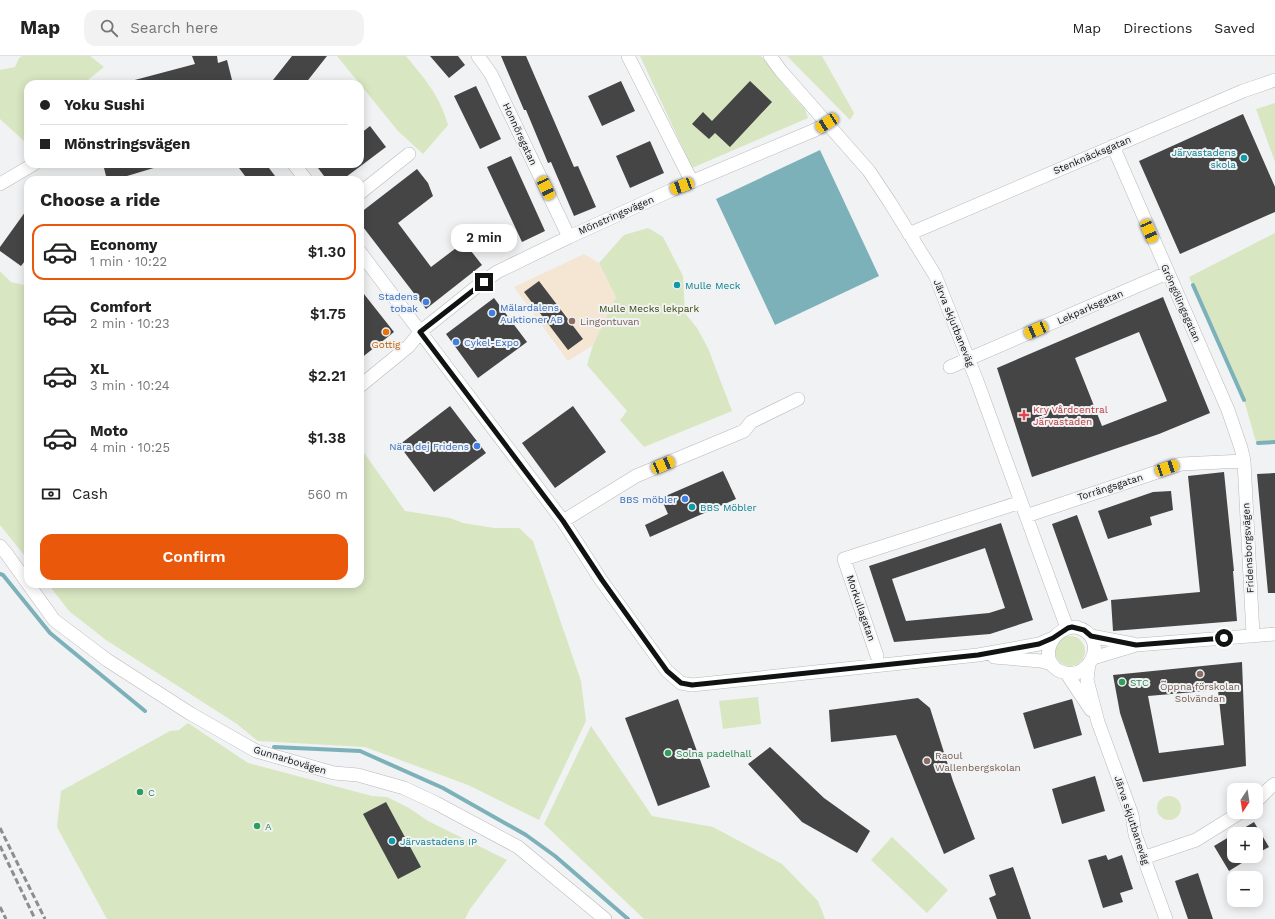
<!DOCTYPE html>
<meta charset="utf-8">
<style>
body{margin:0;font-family:"Work Sans",sans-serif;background:#f2f2f2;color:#222;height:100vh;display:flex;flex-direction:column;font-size:15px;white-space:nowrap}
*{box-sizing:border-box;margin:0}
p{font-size:13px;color:#767676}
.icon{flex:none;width:22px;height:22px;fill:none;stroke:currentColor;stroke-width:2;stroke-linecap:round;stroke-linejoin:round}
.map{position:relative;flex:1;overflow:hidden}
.side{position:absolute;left:24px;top:120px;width:340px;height:412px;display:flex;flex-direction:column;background:#fff;border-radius:12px;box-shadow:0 2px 10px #0003}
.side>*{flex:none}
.guide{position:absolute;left:24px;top:24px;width:340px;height:88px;border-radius:12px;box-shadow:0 2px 10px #0003;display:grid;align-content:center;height:88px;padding:0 16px;background:#fff}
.needle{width:26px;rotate:192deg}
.controls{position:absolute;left:1227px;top:727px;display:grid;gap:8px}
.controls a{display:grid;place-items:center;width:36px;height:36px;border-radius:8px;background:#fff;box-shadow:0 2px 10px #0003;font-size:20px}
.end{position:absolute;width:18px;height:18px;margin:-9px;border:5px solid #111212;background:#fff;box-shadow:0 0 0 2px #fff}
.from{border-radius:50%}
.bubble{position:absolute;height:28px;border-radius:12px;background:#fff;box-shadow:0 2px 10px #0003;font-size:13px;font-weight:600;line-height:28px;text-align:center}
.car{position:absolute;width:12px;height:24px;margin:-12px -6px;border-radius:5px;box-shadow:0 0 3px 1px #0007;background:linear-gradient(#f5c518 24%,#345 0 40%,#f5c518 0 76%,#345 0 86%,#f5c518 0)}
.guide b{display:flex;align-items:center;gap:14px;height:38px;font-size:15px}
.guide b+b{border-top:1px solid #e0e0e0}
.guide i{width:10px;height:10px;background:#222}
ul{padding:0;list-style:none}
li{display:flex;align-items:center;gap:12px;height:56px;margin:0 8px 6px;padding:0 8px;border:2px solid transparent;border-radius:12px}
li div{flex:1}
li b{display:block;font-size:15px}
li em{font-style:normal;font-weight:600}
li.current{border-color:#ea580c}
li>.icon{width:36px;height:36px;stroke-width:1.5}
h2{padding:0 16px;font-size:18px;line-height:48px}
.pay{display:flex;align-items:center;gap:10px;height:44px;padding:0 16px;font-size:15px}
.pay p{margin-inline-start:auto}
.primary-button{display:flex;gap:8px;margin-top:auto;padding:8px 16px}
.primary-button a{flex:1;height:46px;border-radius:12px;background:#ea580c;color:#fff;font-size:16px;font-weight:600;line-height:46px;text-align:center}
header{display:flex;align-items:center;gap:24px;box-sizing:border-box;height:56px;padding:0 20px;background:#fff;border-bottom:1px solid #e0e0e0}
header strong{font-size:19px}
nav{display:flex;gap:22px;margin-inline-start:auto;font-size:14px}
.search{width:280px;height:36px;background:#f2f2f2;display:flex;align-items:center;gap:10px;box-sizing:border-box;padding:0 14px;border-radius:12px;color:#767676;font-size:15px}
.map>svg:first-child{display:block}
</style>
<header>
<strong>Map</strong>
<div class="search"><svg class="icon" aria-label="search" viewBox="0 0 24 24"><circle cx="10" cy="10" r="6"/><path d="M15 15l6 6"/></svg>Search here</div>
<nav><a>Map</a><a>Directions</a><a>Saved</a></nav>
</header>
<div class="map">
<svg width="1275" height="863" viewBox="0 0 1275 863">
<rect width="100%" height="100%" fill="#f1f2f3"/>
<path fill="#f4e6d2" d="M584,198L599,207L616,241L593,289L568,305L514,231Z"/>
<path fill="#d9e6c2" d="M22,0H90L104,11L83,28H28V81L24,85L0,63V14L15,11L19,2Z
M337,0H406C425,23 440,40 448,69L423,98L398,75Z
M640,0H761L791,38L805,53L808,62L692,112Z
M787,0H822L854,57L850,64Z
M1275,47V106L1256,53Z
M648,172L663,181L683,220L685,257L697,272L708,292L732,355L644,391L620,364L627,355L587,309L593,289L616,241L599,207L624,179Z
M1275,177V385L1256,386L1244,344L1189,221Z
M0,215L11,226L28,230V504L0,469Z
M360,391L405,455L450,462L463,467L494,472H519L533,485L581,625L586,665L539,764L468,729L365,691L258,685L237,668L106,584L69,555L48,528H360Z
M1055 595a15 15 0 1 1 30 0a15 15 0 1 1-30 0Z
M758,641L761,668L723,673L719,645Z
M188,667L248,707L372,740L387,741L409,752L428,765L507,804L470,853L465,863H107L57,771L61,735L170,675L179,674Z
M591,670L652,760L713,771L782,808L818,845L825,863H644L544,768Z
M1157 752a12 12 0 1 1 24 0a12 12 0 1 1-24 0Z
M892,781L948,834L927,857L871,804Z"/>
<path fill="#7cb1ba" d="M820,94L879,220L775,269L716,143Z"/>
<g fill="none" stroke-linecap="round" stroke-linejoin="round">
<path stroke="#7cb1ba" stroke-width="4" d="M1193,229L1244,344
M1258,387L1275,386
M0,518L3,519L50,577L145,655
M274,691L360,695L443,732L526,779L555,800L628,863"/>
</g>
<path fill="#464546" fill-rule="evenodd" d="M192,0H217L218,7L227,4L233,28H131V25L195,8Z
M292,0H327L305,28H278L273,24Z
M430,0H458L465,9L449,22Z
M501,0H526L574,111L578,110L596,151L574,160L551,106L548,107L526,54H524Z
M621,25L635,55L602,70L588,40Z
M750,25L772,46L730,91L715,77L709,83L692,68L703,56L712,65Z
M476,30L501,83L480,93L454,40Z
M1243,58L1275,131V156L1180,198L1139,105Z
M370,70L386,91L342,124H327L315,108H360V78Z
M650,85L664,117L630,132L616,100Z
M511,100L545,175L522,186L487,111Z
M103,108H157V111L127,120L129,124H107Z
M236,108H266L278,124H248Z
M417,113L428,127L433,140L398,167L431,211L464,186L482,209L426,253L360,167V157Z
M28,152V201L21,210L0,195V191Z
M539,225L583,283L568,294L524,236Z
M360,233L394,276L360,303Z
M1163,241L1210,357L1159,378L1032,421L997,312ZM1139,276L1167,345L1102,370L1075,302Z
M494,242L527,286L478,322L446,278Z
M450,350L486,397L434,436L399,389Z
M573,350L606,396L555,432L522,387Z
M723,415L736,443L650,481L645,469L668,458L661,442Z
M1224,416L1234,515H1233L1237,565L1113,575L1111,544L1200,536L1188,420Z
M1275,417V537H1268L1257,418Z
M1171,435L1173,454L1150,461L1152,469L1108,483L1098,455L1153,436Z
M1077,459L1108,544L1082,553L1052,468Z
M1001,467L1033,564L990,578L894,586L869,510ZM985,492L1005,552L989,557L906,565L892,523Z
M1242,606L1246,710L1143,726L1120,657L1113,619ZM1218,634L1224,689L1159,697L1148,640Z
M918,642L930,652L953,725L975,783L944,798L896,679L831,686L829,654Z
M678,643L710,731L658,750L625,662Z
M1072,643L1082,679L1034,693L1023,657Z
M770,691L824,742L870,775L857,797L802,766L748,708Z
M1095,720L1105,755L1062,768L1052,733Z
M386,746L421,811L398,823L363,758Z
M1254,766L1269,791L1256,798V778H1234Z
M1234,778V800H1253L1229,815L1214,790Z
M1106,799L1108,804L1122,799L1133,833L1120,837L1123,846L1103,852L1088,804Z
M1013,811L1020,831L1031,863H997L989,842L996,839L989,819Z
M1198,817L1205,839L1213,863H1188L1179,837L1175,825Z"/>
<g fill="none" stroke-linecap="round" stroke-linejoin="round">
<g stroke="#b8b9ba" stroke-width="14">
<path id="minor" d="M478,0L491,18L569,181
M628,0L692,126
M770,0L781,15L869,115L889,145L935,219L977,325L1067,572
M1113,90L1228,354L1241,392L1244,405L1253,579
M294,108L306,124
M0,128L34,108
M360,137L409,98
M909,178L1243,35L1275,24
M360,196L563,465L601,524L667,615L681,627L692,629L978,599L1039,588L1053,582
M950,311L1167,217
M360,330L409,290L420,276L475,232L497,216L569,181L672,134L815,74L827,67
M1026,460L1181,408L1244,405
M563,465L636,420L744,375L751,366L798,343
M0,490L6,497L54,564L107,604L191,658L256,695L334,717L358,719L404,732L436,747L518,791L605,863
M1076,571C1110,580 1091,623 1066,617C1036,611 1048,571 1076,571Z
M1091,580L1133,588
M877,600L844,503L1021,446
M994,601L1041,605L1052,608
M1093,602L1136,589L1275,578
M1089,607L1087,624L1098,666L1132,759L1135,778L1166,863
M1067,618L1091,654
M1256,745C1263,740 1267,733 1275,728
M1143,802L1196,784L1241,756"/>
</g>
<use href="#minor" stroke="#fff" stroke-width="13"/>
<path stroke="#8c8d8d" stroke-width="3" stroke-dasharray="6 3" stroke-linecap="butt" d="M0,772L45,863
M0,790L35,863
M0,851L6,863"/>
</g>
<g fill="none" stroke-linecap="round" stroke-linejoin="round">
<path stroke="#111212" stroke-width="5" d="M484,226L420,276L563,465L602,524L667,615L681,627L692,629L978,599L1039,588L1053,582L1068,572L1072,571L1084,574L1091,580L1136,589L1224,582"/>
</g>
<g fill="#0f9aa8" stroke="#f1f2f3" stroke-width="1.5">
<circle cx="1244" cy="102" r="4"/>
<circle cx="677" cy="229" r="4"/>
<circle cx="692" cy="451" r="4"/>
<circle cx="392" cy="785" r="4"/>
</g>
<g fill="#3f7fe0" stroke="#f1f2f3" stroke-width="1.5">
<circle cx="426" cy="246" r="4"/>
<circle cx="492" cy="257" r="4"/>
<circle cx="456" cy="286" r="4"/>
<circle cx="477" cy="390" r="4"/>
<circle cx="685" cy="443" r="4"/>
</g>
<g fill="#8d6e63" stroke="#f1f2f3" stroke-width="1.5">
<circle cx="572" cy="265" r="4"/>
<circle cx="1200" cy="618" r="4"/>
<circle cx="927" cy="705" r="4"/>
</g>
<circle fill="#e8710a" stroke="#f1f2f3" stroke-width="1.5" cx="386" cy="276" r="4"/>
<path fill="#e0444e" stroke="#f1f2f3" stroke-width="1.5" d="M1022 353h4v4h4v4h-4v4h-4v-4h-4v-4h4z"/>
<g fill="#2e9e5b" stroke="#f1f2f3" stroke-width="1.5">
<circle cx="1122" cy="626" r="4"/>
<circle cx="668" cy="697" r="4"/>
<circle cx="140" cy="736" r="4"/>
<circle cx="257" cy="770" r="4"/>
</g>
<g text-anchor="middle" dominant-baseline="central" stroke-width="4" stroke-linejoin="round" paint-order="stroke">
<g font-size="10" fill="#111212" stroke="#f1f2f3">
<text transform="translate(520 78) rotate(65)">Honnörsgatan</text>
<text transform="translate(1092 99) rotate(-23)">Stenknäcksgatan</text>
<text transform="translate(616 159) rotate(-24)">Mönstringsvägen</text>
<text transform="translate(1181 247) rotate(66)">Gröngölingsgatan</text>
<text transform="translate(1090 251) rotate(-24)">Lekparksgatan</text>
<text transform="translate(954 267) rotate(68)">Järva skjutbaneväg</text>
<text transform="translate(1110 431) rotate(-18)">Torrängsgatan</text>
<text transform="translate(1248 492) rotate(-93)">Fridensborgsvägen</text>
<text transform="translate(861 552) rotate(71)">Morkullagatan</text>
<text transform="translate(290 704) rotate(17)">Gunnarbovägen</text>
<text transform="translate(1132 764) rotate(72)">Järva skjutbaneväg</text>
</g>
<g font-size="10" fill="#0d838f" stroke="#f1f2f3" text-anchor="start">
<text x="1236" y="96" text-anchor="end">Järvastadens<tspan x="1236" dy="12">skola</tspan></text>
<text x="685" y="229">Mulle Meck</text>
<text x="700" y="451">BBS Möbler</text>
<text x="400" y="785">Järvastadens IP</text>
</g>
<g font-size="10" fill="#366cbe" stroke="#f1f2f3" text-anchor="end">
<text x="418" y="240">Stadens<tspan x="418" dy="12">tobak</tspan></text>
<text x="500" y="251" text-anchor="start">Mälardalens<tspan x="500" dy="12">Auktioner AB</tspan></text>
<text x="464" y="286" text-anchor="start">Cykel-Expo</text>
<text x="469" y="390">Nära dej Fridens</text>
<text x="677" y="443">BBS möbler</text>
</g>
<g font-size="10" fill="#374806" stroke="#f1f2f3">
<text x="649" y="252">Mulle Mecks lekpark</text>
</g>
<g font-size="10" fill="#785e54" stroke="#f1f2f3" text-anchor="start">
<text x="580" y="265">Lingontuvan</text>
<text x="1200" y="630" text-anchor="middle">Öppna förskolan<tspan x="1200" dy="12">Solvändan</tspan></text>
<text x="935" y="699">Raoul<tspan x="935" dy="12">Wallenbergskolan</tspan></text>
</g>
<g font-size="10" fill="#c56008" stroke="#f1f2f3">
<text x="386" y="288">Gottig</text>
</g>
<g font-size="10" fill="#be3a42" stroke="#f1f2f3" text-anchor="start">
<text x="1033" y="353">Kry Vårdcentral<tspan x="1033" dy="12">Järvastaden</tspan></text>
</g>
<g font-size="10" fill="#27864d" stroke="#f1f2f3" text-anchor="start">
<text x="1130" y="626">STC</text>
<text x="676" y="697">Solna padelhall</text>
<text x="148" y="736">C</text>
<text x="265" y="770">A</text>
</g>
</g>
</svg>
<div class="controls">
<a><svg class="needle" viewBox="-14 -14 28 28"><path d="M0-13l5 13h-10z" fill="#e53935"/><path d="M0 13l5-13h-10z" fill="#767676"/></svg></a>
<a>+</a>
<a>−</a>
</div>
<i class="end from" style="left:1224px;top:582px"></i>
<i class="end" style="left:484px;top:226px"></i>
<div class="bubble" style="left:451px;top:168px;width:66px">2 min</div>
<i class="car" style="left:827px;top:67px;rotate:237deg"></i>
<i class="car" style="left:682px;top:130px;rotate:250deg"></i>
<i class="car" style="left:546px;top:132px;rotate:155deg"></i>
<i class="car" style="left:1149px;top:175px;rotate:157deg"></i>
<i class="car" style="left:1036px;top:274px;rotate:247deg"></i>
<i class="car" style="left:663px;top:409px;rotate:67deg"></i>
<i class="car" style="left:1167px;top:412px;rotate:71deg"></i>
<div class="guide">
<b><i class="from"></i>Yoku Sushi</b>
<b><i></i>Mönstringsvägen</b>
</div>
<section class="side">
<h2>Choose a ride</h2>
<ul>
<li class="current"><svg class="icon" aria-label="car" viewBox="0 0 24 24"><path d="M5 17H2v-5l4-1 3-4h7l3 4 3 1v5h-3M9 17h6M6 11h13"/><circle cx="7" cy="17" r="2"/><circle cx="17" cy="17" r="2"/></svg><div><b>Economy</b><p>1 min · 10:22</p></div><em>$1.30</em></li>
<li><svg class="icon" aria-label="car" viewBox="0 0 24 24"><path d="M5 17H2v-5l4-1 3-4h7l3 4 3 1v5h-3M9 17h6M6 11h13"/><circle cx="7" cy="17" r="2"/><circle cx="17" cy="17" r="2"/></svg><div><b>Comfort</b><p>2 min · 10:23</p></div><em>$1.75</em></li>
<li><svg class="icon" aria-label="car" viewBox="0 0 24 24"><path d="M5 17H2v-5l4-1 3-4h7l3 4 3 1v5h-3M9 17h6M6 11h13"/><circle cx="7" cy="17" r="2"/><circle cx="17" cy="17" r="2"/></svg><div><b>XL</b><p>3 min · 10:24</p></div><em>$2.21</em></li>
<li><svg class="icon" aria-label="car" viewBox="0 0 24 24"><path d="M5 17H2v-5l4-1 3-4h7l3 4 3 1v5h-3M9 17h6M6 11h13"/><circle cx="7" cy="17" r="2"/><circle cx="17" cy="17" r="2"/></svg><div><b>Moto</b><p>4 min · 10:25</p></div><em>$1.38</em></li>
</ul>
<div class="pay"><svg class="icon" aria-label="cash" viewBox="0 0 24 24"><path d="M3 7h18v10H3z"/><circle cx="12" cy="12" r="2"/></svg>Cash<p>560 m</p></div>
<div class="primary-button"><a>Confirm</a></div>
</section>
</div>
